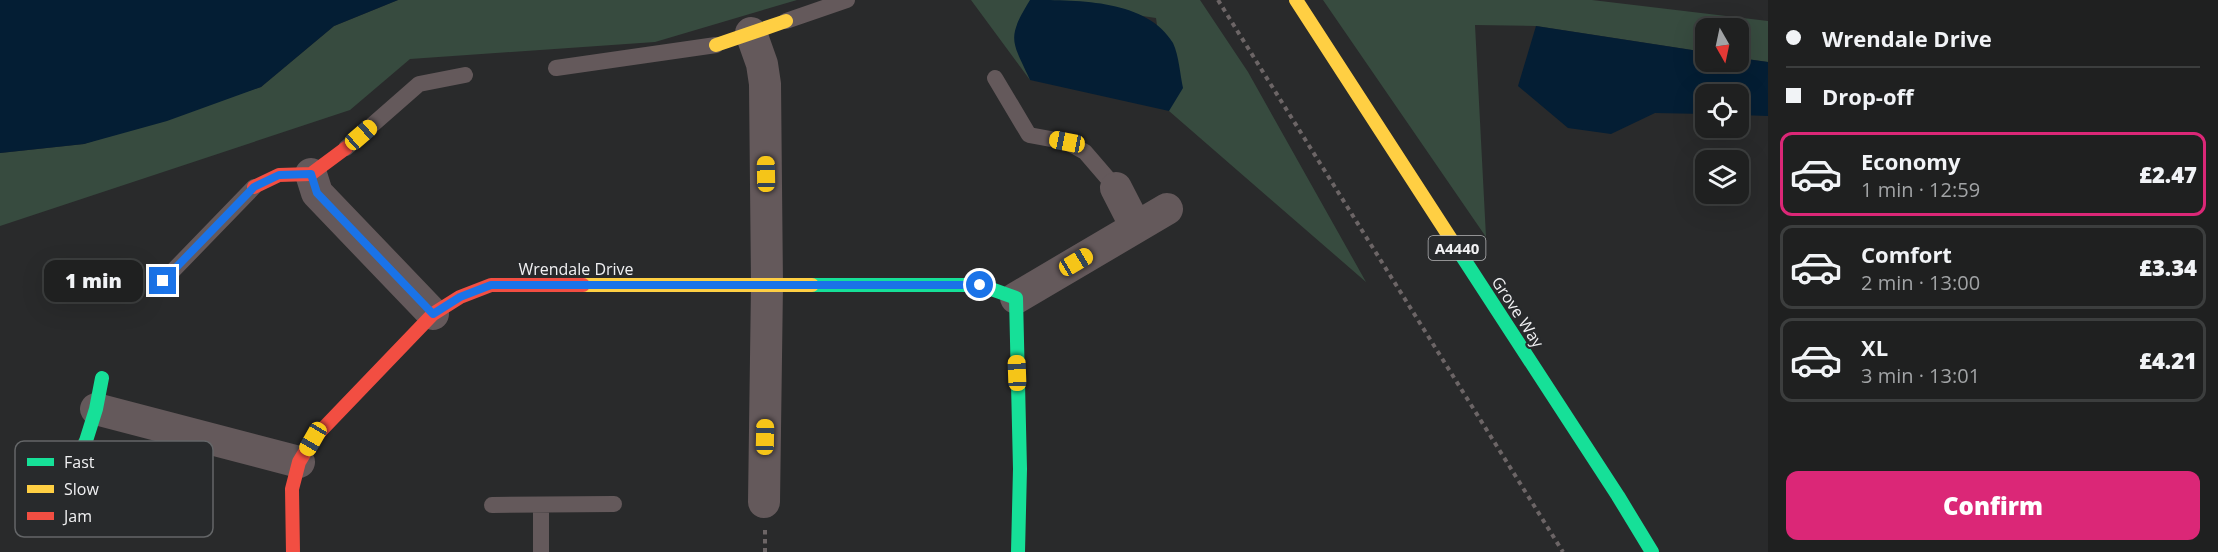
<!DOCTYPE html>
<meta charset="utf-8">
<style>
body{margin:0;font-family:"Open Sans",sans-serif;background:#272829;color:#f1f3f6;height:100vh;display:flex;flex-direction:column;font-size:22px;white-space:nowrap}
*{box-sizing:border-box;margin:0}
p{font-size:20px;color:#a1a3a5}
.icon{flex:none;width:33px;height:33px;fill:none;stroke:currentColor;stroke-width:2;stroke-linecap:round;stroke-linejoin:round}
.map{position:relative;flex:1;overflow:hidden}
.side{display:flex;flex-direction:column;background:#1f2020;width:450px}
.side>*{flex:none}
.hud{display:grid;align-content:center;height:132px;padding:0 18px;background:#1f2020}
.needle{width:39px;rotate:171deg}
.buttons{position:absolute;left:1695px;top:18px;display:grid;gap:12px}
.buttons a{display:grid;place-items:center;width:54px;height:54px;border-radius:12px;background:#1f2020;box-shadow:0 6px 24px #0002,0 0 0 2px #3c3e3e;font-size:30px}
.end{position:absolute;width:27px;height:27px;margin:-14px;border:8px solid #1a73e8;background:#fff;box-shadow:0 0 0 3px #fff}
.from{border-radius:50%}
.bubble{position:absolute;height:42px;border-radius:12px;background:#1f2020;box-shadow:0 6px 24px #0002,0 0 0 2px #3c3e3e;font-size:20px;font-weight:800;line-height:42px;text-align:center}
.car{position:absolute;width:18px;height:36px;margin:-18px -9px;border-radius:8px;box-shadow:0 0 4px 2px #0007;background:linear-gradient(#f5c518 24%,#345 0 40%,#f5c518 0 76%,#345 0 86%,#f5c518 0)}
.hud b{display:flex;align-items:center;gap:21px;height:57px;font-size:22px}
.hud b+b{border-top:2px solid #3c3e3e}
.hud i{width:15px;height:15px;background:#f1f3f6}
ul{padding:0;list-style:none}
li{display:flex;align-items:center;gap:18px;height:84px;margin:0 12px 9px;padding:0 6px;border:3px solid #3c3e3e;border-radius:12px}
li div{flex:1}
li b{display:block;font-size:22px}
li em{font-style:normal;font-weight:800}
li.on{border-color:#db2777}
li>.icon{width:54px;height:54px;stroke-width:1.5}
.action{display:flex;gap:12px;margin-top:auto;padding:12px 18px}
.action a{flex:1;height:69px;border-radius:12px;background:#db2777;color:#fff;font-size:24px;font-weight:800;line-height:69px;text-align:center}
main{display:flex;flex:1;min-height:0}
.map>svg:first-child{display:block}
</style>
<main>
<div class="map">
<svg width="1768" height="552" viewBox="0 0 1768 552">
<rect width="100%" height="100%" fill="#292a2b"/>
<path fill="#374b3f" d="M398,0H797L655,42L410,59L350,110L0,226V153L84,144L261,87L334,26Z
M971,0H1030V80Z
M1035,0H1200L1248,72L1366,282L1169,111L1156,18Z
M1323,0H1592L1768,21V62L1739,58L1738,28H1706L1705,52L1536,26L1475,25L1486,237Z"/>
<path fill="#041e34" d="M0,0H398L334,26L261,87L167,121L84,144L0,153Z
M1030,0C1081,0 1147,0 1173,43C1179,56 1180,74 1183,88L1169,111L1030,80C1012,41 1006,39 1030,0Z
M1536,26L1705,52L1706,62H1738L1739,58L1768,62V116L1739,115L1738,94H1706L1705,114L1655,113L1611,134L1568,128L1518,86Z"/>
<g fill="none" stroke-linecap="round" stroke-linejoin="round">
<path stroke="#6c6566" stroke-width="4" stroke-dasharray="4.5 4.5" stroke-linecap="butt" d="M1218,0L1563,552
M765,530V552"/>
<path stroke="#64595b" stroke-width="16" d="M786,21L847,0
M556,68L716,45
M995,78L1029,135L1067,142L1085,152L1116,188
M346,148L419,84L465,75
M163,281L254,187
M492,505L614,504
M62,519L85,444
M541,552V505"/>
<path stroke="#64595b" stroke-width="32" d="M751,33L762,64L765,84L767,285L764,502
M311,174L317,193L433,314
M1116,188L1136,227
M1016,298L1167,209
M96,409L299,462"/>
<path stroke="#16e098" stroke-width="14" d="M1458,250L1618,496L1652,552
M812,285H980L1016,298L1020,469L1018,552
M85,444L96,409L102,378"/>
<path stroke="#ffcf43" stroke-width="14" d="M1296,0L1458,250
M716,45L786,21
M583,285H812"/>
<path stroke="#f24e42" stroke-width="14" d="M254,187L279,175L311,174L346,148
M293,552L292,489L299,462L313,439L433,314L460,297L491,285H583"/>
</g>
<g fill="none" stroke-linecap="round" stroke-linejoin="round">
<path stroke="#1a73e8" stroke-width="8" d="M163,281L254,187L279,175L311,174L317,193L433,314L460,297L491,285H980"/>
</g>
<g text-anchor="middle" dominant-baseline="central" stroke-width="4.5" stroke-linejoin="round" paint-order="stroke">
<rect fill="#282a2c" stroke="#b5b5b7" stroke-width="1.5" x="1428.5" y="236" width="57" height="24" rx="4.5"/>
<g font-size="15" font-weight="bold" fill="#f1f1f3">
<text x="1457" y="248">A4440</text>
</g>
<g font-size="16" fill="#f1f1f3" stroke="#282a2c">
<text x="576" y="269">Wrendale Drive</text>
<text transform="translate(1518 312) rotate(57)">Grove Way</text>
</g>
</g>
<rect x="15" y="441" width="198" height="96" rx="9" fill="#282a2c" stroke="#646668" stroke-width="1.5"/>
<rect x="27" y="458" width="27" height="8" fill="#16e098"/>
<rect x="27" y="485" width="27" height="8" fill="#ffcf43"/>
<rect x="27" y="512" width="27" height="8" fill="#f24e42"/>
<g font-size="16" fill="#f1f1f3">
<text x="64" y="468">Fast</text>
<text x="64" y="495">Slow</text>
<text x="64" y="522">Jam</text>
</g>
</svg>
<div class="buttons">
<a><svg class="needle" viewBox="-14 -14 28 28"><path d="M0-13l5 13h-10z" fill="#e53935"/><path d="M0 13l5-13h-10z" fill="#a1a3a5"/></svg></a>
<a><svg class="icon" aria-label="locate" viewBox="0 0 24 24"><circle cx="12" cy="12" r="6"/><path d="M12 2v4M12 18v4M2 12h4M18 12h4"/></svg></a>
<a><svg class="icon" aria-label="layers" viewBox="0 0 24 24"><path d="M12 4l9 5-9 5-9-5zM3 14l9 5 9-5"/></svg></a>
</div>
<i class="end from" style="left:980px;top:285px"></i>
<i class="end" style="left:163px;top:281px"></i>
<div class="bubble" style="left:44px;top:260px;width:99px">1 min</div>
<i class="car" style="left:361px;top:135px;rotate:49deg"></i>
<i class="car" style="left:1067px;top:142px;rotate:281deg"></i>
<i class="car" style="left:766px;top:174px;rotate:359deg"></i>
<i class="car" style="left:1076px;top:262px;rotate:59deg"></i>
<i class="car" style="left:1017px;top:373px;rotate:358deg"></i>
<i class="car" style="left:765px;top:437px;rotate:1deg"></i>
<i class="car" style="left:313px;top:439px;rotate:210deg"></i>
</div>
<section class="side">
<div class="hud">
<b><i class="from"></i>Wrendale Drive</b>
<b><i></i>Drop-off</b>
</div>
<ul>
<li class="on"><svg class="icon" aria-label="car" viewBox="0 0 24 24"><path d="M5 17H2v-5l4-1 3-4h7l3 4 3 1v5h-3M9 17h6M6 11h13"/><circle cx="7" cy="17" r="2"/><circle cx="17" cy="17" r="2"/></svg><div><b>Economy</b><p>1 min · 12:59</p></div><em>£2.47</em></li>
<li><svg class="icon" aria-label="car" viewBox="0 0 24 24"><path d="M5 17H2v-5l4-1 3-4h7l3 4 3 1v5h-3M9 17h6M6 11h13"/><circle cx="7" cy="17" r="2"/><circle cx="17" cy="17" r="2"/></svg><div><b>Comfort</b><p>2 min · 13:00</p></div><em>£3.34</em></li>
<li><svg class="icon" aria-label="car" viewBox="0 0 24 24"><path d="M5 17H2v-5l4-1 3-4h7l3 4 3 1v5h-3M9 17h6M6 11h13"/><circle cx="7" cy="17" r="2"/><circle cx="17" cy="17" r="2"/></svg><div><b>XL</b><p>3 min · 13:01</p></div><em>£4.21</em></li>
</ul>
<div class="action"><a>Confirm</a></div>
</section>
</main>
